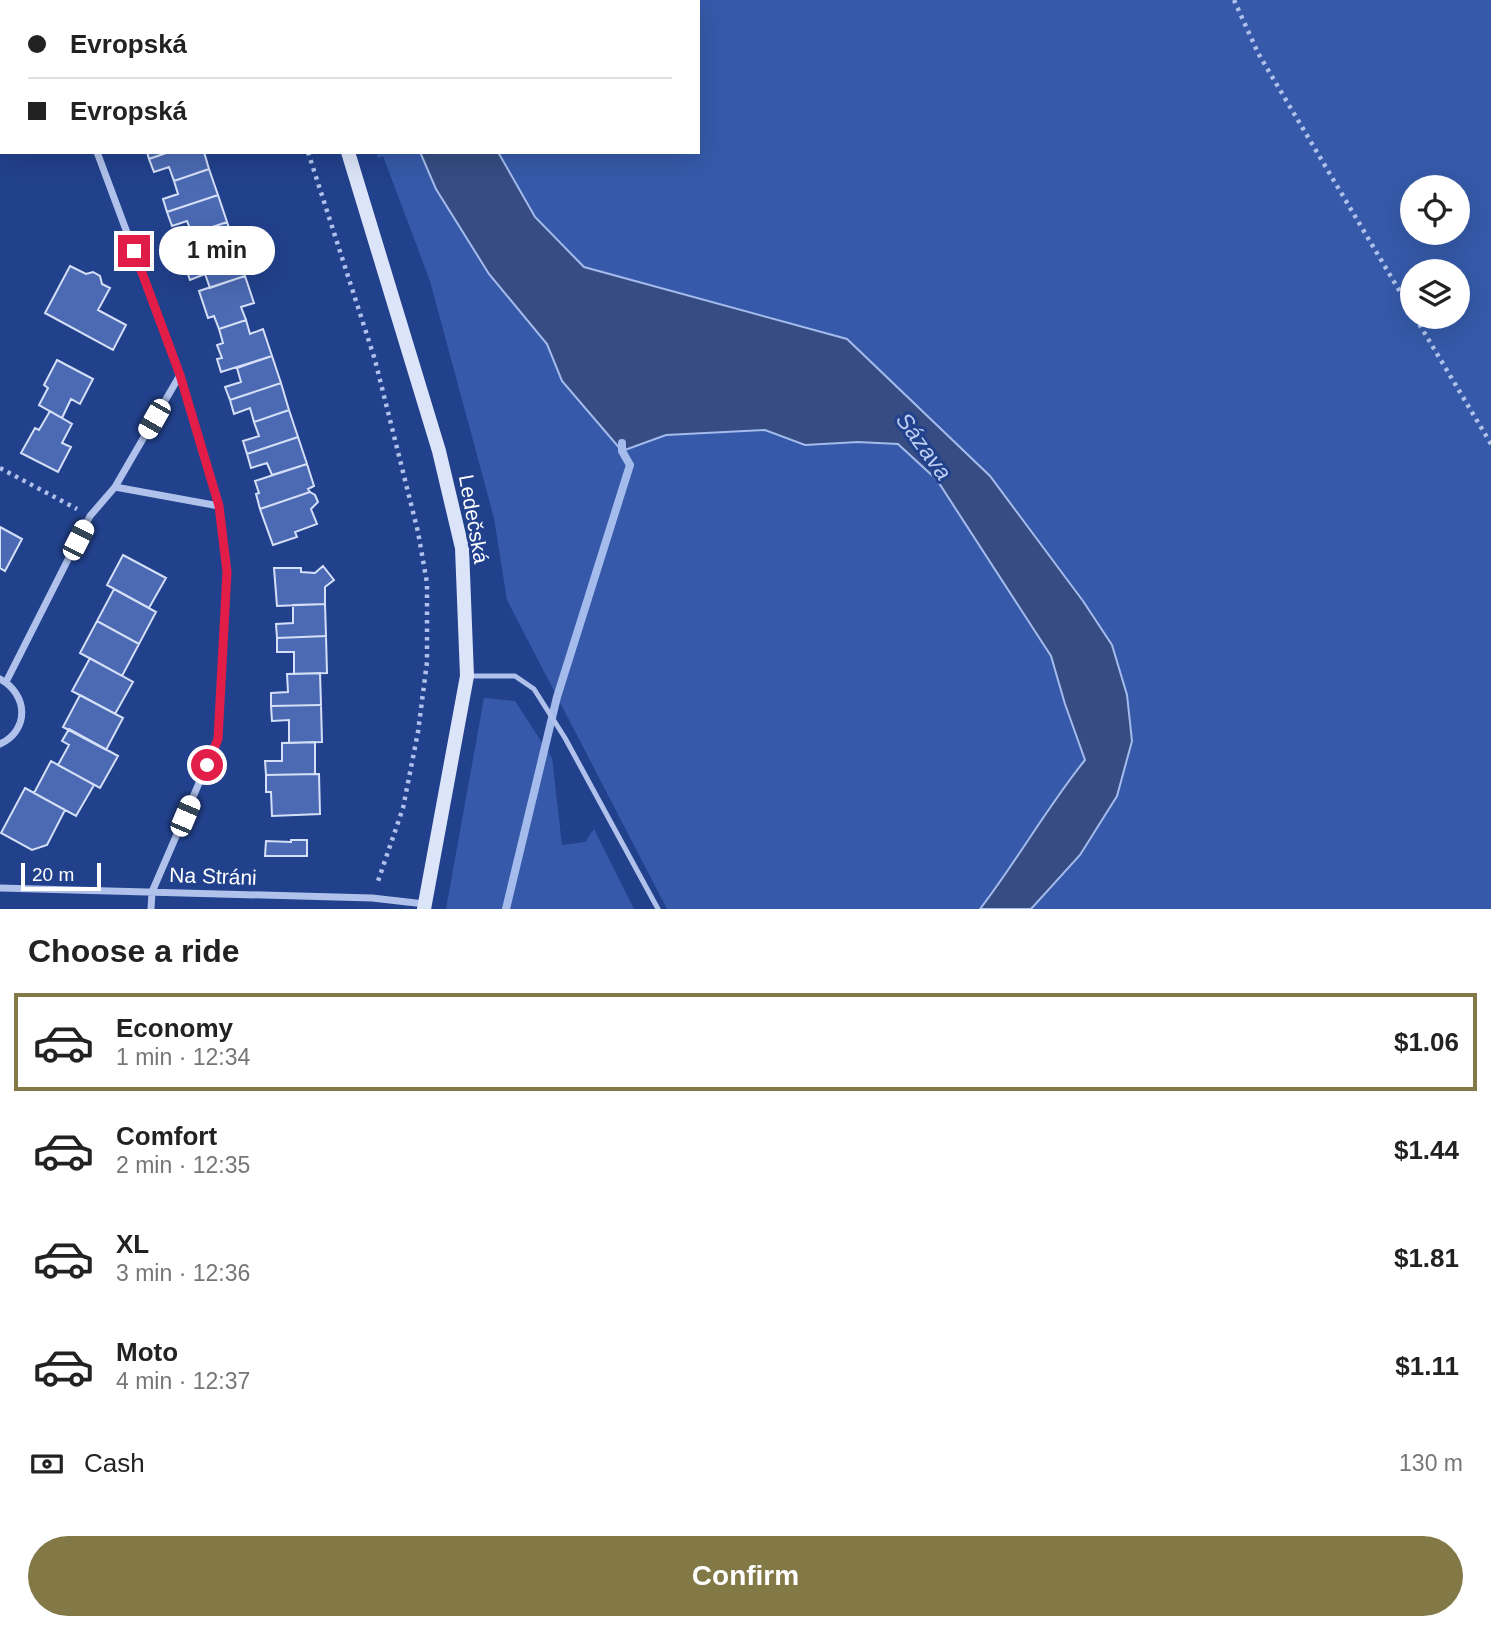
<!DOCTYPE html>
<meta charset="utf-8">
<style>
body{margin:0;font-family:Helvetica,sans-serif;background:#f6f6f6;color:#222;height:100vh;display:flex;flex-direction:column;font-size:26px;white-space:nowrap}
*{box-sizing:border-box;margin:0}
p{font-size:23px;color:#767676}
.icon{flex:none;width:38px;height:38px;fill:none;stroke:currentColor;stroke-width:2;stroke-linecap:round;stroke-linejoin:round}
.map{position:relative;height:909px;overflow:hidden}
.details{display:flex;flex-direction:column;background:#fff;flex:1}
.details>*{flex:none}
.guide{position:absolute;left:0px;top:0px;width:700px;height:154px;box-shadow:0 7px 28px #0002;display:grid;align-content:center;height:154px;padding:0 28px;background:#fff}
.tools{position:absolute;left:1400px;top:175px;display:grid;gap:14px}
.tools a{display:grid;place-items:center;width:70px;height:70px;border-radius:50%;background:#fff;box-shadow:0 7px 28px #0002;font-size:35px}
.scale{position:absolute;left:21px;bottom:18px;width:80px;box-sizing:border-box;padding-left:7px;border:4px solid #fff;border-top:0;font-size:19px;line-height:24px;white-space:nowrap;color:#fff;-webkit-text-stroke:5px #22418c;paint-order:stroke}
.end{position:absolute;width:32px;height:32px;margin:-16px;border:9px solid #e11d48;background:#fff;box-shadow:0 0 0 4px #fff}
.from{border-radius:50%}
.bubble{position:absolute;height:49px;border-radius:24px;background:#fff;box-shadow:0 7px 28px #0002;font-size:23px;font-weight:800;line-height:49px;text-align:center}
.car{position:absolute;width:21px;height:42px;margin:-21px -10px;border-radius:9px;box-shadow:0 0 5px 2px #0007;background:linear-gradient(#fff 24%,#345 0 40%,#fff 0 76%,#345 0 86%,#fff 0)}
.guide b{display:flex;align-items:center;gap:24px;height:66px;font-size:26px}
.guide b+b{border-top:2px solid #e0e0e0}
.guide i{width:18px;height:18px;background:#222}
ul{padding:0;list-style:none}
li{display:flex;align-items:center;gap:21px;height:98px;margin:0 14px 10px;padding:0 14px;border:4px solid transparent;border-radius:0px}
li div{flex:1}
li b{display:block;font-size:26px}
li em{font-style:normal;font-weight:800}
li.selected{border-color:#827946}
li>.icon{width:63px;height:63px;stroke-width:1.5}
h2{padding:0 28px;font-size:32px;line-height:84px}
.pay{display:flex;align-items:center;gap:18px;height:77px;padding:0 28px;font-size:26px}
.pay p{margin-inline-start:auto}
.cta{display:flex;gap:14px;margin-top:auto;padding:14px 28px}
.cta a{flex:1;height:80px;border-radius:42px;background:#827946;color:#fff;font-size:28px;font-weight:800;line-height:80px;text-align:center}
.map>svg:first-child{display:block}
</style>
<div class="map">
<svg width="1491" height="909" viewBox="0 0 1491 909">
<rect width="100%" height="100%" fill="#22418c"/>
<path fill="#365aa9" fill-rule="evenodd" d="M441,0H1491V909H1031L1080,855L1117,796L1132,741L1112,645L1083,601L990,476L847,339L584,267L535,217L498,152H698V2ZM1412,187H1458V233H1412ZM1412,271H1458V317H1412Z
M377,152H420L436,189L489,274L547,344L562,382L622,451L666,435L765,430L805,445L858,442L898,444L937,480L1051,656L1065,704L1085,760C1045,806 1017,861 980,909H667L507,600L494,518L430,281L383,156L378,158Z
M484,698L515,701L552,758L562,845L585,842L594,829L634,909H446Z"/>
<path fill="#364c83" stroke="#a4bbec" stroke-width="2" d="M420,152H498L535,217L584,267L847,339L990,476L1083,601L1112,645L1127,695L1132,741L1117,796L1080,855L1031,909H980C1017,861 1047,807 1085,760L1065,704L1051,656L937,480L898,444L858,442L805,445L765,430L666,435L622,451L562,381L547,344L489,274L436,189Z"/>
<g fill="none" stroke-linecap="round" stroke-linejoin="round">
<path stroke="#a4bbec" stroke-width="8" d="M506,909L557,697L630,465L622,451V443"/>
</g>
<path fill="#4b6ab3" stroke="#d5e0f8" stroke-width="2" d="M147,152H169L149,159Z
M169,152H204L209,169L174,181L169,167L154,172L149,159Z
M209,169L218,195L167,212L163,199L178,194L174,181Z
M218,195L227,222L192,234L187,221L172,226L167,212Z
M227,222L236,249L185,266L181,253L196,248L192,234Z
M236,249L245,276L210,288L205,274L190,280L185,266Z
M70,266L86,274L93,272L100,276L102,284L110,288L98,310L126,325L113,350L45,313Z
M245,276L254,303L241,307L246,320L219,329L214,316L208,318L199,291Z
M246,320L250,334L263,329L272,356L221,372L217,359L222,358L217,345L223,343L219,329Z
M272,356L281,383L230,400L225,387L241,382L237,368Z
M57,360L93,379L80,404L71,399L62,418L39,405L48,388L44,385Z
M281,383L289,410L254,422L250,408L234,414L230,400Z
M289,410L298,437L247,454L243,441L259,436L254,422Z
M50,411L72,424L62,443L71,447L58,472L21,453L35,428L39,430Z
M298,437L307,464L272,475L267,463L251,468L247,454Z
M307,464L314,486L308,489L310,492L260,509L256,494L259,493L255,481Z
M310,492L315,495L318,502L311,509L317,524L295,532L297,537L273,545L260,509Z
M0,527L22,539L5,571L0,568Z
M123,555L166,578L149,608L107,585Z
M323,566L334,580L325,587V604L277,606L274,568H301V572L315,573Z
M114,589L156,612L139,644L97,621Z
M325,604L326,636L277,638L276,624L293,623V605Z
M97,621L139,644L122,676L80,653Z
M326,636L327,673L294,674V652H277V638Z
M90,658L133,682L115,714L72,691Z
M320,673L321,705L271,706V693L288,692L287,674Z
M80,695L123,718L106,750L63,727Z
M321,705L322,742L289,743V720L272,721L271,706Z
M69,729L118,756L100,788L58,765L69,745L62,741Z
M315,742V774L266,775L265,761H282V743Z
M51,761L94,785L76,816L34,793Z
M319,774L320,814L272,816L271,792H266V775Z
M25,788L65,810L47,845L32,850L1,833Z
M291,840H307V856H265L266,841L291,842Z"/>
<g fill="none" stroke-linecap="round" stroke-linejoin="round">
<path stroke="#b0c2eb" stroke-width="4.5" stroke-dasharray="3.5 5" stroke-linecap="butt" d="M257,0L258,2
M1234,0L1258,53L1412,312
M308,152L375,360L418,532L427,583V662L418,732L403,808L377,884
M1415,317L1491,444
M0,468L77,509"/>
<path stroke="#b0c2eb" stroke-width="5" d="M470,676H515L534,689L565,738L658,909"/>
<path stroke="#b0c2eb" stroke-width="7" d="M0,52H2
M97,152L180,375L219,506L227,572L218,739L152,892L151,909
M115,487L219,506
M0,679C28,694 30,730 0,744
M6,682L90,516L115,487L180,375
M0,888L372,898L425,904"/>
<path stroke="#dce4f9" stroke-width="14" d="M301,0V2
M348,152L439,451L462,548L467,676L424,909"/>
</g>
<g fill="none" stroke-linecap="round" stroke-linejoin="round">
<path stroke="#e11d48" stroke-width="9" d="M134,251L180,375L219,506L227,572L218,739L207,765"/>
</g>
<g text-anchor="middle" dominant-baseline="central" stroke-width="6" stroke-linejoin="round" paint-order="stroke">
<g font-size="21" fill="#fff" stroke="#22418c">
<text transform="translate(474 519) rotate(80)">Ledečská</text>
<text transform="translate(213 876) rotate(2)">Na Stráni</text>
</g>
<g font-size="23" font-style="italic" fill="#bccdf2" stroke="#22418c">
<text transform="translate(924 446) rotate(54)">Sázava</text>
</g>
</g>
</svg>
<div class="tools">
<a><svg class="icon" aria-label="locate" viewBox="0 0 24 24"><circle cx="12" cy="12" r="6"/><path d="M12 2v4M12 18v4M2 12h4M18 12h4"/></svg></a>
<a><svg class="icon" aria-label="layers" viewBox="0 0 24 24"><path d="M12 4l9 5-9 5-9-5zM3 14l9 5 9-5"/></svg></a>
</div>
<div class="scale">20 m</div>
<i class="end from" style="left:207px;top:765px"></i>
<i class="end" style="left:134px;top:251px"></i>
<div class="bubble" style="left:159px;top:226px;width:116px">1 min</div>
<i class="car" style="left:154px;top:419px;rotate:210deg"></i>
<i class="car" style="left:78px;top:540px;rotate:27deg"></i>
<i class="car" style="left:185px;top:816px;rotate:23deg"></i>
<div class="guide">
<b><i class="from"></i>Evropská</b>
<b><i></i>Evropská</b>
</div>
</div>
<section class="details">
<h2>Choose a ride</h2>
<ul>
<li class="selected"><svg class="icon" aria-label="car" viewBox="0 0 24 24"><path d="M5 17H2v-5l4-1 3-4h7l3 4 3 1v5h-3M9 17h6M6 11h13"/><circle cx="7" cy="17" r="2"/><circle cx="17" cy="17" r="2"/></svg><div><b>Economy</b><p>1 min · 12:34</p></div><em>$1.06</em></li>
<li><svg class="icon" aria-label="car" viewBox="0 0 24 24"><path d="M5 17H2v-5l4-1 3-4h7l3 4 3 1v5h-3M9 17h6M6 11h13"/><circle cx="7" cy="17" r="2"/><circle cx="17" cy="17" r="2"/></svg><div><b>Comfort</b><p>2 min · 12:35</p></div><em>$1.44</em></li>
<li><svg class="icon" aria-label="car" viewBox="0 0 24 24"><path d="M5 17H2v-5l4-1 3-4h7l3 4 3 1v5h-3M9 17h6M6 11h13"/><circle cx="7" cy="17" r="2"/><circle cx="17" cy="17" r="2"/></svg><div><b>XL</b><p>3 min · 12:36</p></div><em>$1.81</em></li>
<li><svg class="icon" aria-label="car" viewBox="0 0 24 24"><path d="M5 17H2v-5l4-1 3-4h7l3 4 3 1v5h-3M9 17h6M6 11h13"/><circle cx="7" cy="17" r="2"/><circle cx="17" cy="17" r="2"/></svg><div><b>Moto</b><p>4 min · 12:37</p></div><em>$1.11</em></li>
</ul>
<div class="pay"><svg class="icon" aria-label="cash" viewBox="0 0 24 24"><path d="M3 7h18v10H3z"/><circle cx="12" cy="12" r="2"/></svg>Cash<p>130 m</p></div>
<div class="cta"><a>Confirm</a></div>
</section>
